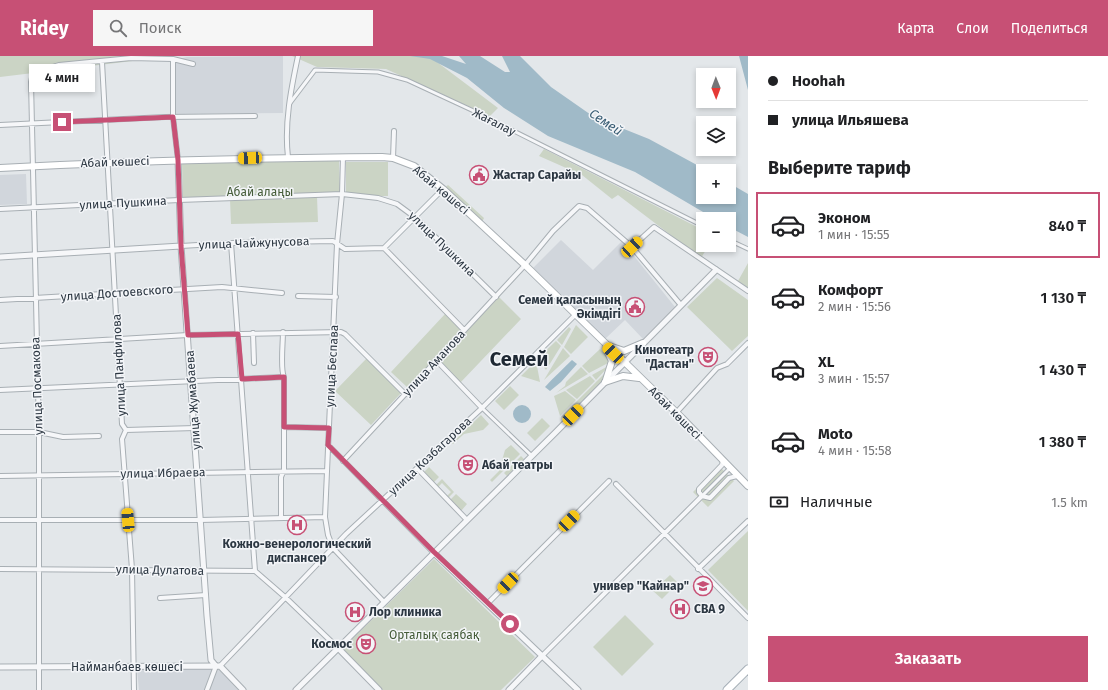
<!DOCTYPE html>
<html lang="ru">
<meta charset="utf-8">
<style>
body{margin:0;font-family:"Fira Sans",sans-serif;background:#f6f6f6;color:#202124;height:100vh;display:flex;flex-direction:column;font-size:15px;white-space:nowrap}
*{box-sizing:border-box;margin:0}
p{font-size:13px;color:#757577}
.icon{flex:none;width:22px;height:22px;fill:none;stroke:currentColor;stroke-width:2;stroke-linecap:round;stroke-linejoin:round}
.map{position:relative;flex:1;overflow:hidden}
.side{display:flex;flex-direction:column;background:#fff;width:360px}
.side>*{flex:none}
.guide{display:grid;align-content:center;height:88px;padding:0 20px;background:#fff}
.needle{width:26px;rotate:179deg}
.fabs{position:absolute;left:696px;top:12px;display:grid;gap:8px}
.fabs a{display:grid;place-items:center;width:40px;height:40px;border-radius:0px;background:#fff;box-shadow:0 2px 6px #0003;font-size:20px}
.end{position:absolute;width:18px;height:18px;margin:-9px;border:5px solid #c75075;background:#fff;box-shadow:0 0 0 2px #fff}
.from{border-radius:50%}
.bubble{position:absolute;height:28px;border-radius:0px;background:#fff;box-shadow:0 2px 6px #0003;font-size:13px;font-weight:600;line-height:28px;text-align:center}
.car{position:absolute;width:12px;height:24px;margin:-12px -6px;border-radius:5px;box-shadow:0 0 3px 1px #0007;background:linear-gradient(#f5c518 24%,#345 0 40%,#f5c518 0 76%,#345 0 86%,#f5c518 0)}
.guide b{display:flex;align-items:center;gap:14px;height:38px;font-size:15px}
.guide b+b{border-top:1px solid #e0e0e0}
.guide i{width:10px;height:10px;background:#202124}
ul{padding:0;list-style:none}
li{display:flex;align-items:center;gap:12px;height:66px;margin:0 8px 6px;padding:0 12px;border:2px solid transparent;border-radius:0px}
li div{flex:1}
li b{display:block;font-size:15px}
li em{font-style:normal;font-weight:600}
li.selected{border-color:#c75075}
li>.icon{width:36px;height:36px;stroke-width:1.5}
h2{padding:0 20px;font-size:18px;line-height:48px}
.pay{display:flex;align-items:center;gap:10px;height:44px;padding:0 20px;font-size:15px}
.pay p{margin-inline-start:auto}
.primary-button{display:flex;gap:8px;margin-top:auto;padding:8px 20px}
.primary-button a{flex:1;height:46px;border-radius:0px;background:#c75075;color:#fff;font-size:16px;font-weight:600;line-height:46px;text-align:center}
header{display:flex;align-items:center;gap:24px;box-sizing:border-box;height:56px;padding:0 20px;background:#c75075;color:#fff}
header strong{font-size:19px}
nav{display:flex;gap:22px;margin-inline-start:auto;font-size:14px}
.search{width:280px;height:36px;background:#f6f6f6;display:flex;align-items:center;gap:10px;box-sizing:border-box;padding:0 14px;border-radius:0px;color:#757577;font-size:15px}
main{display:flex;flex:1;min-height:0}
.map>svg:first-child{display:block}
</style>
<header>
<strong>Ridey</strong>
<div class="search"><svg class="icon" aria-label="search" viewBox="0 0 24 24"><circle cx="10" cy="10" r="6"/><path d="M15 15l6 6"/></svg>Поиск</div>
<nav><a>Карта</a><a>Слои</a><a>Поделиться</a></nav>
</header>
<main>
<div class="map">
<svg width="748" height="634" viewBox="0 0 748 634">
<rect width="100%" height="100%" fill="#e3e7ea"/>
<path fill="#d1d6dc" d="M283,0V57L174,58L173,4L187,1Z
M26,118L27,148L0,149V119Z
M561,184L593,214L622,185L675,251L643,283L625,264L605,283L533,212Z
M137,613H218L239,634H139Z"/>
<path fill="#cbd4c5" d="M0,0H174L0,21Z
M292,0H429L498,52L490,60L386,13L317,11Z
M544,93L703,174V189H709L701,202L618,139L612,143L582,119L539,100Z
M339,104L340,141H317L318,166L231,168L230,143L183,144L182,107Z
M346,106H388V140H346Z
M448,129L484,162L481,168L443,133Z
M748,207V232L738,225Z
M717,222L748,244V280L732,295L687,251Z
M499,241L521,263L460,327L438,306Z
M445,258L462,273L408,332L391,316Z
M576,269L588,281L571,298L564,291Z
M569,271L571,273L562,289L557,284Z
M556,285L561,290L546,314L537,303Z
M563,292L570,300L544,324Z
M600,293L607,300L610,306L589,317L582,310Z
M367,302L402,336L371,369L335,335Z
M536,305L540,326L521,320Z
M610,309L596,324L592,319Z
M581,311L588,318L556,337L565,330L566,326Z
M609,313L603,324L564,363L561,361Z
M590,320L595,325L577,343L566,334Z
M510,330L519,339L504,354L495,345Z
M565,335L576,344L560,360L554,340Z
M481,359L489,368L483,374L464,378L453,388L452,387Z
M542,362L550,370L535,385L527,377Z
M511,389L520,398L492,426L490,424L499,415L505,394Z
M521,400L524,403L507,420L504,417Z
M719,410L734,425L708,451L693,436Z
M429,411L439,421L433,427L423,417Z
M442,423L454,436L448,442L447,440L451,436L442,427L437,432L435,430Z
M456,438L467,448L461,455L450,444Z
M748,475V555L708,514Z
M434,503L535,601L501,634H383L342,593Z
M670,519L678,527L662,543L653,535Z
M625,559L654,588L622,620L593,591Z"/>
<path fill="#a0bac8" d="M410,0H442L466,8L459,0H480L505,16H510L502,0H520L551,31L594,61L649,83L708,115H703V141H729V127L748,138V181L729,171V163H715L635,116L548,80L504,52L467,22L430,3Z
M739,0H748V34Z
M572,304L577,308L561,326L550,335L545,331C554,321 563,313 572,304Z
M513 358a9 9 0 1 1 18 0a9 9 0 1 1-18 0Z"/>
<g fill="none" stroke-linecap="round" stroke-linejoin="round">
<g stroke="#a8afb4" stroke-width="5">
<path id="pedestrian" d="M290,47L315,14L378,16L407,24L478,57L703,170
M729,184L748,193
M482,352L532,400
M702,440L730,412"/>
</g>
<g stroke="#a8afb4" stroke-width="6">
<path id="minor" d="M173,3V61L178,104
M102,6L122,368L126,374L122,383L132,513L134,634
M0,69L165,61L255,60
M288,101C284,68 291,33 298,0
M343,101L342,138L337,188L325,461L328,479L333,492L384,546
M393,102L394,75
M0,153L179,144L342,138L378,142L397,148L416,162L496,241
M231,187L255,515
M181,190L231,187L333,185L345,193L384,192L464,274
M632,191L654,171L748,235
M384,192L443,133
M298,240L336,241
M0,244L222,231L282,237
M253,277L254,307
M0,290L188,279L341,276L345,278L405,338
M436,304L482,352
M0,334L284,321
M676,357L717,312L727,308L748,287
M284,371L329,372
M126,374L195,372
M0,376H39L63,381L99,380
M328,389L434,497
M723,404L722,409L699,433V436L702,440L710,442L729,422L737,420
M343,405L525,209L553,175L579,150L587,152L632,191L680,248
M418,413L467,464
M0,420L327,415
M616,428L748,562
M281,461V421L284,414V321C280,313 283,287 283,276
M0,464H200L325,461
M0,513L255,515L285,541L338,592
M698,513L748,465
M160,542L206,539
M488,547L609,425
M542,600L702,440
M220,610L346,478L482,352L575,259
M39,634V376L31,26L33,17L59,9L131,2L173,3L193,8
M207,634L216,610"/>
</g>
<g stroke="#a8afb4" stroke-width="7">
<path id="tertiary" d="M178,104L181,190L207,560L211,604L216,610
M0,201L181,190
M434,497L578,634
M338,592L379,634
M0,611L220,610L243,634
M296,634L555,377L716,214
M509,634L542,600"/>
</g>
<g stroke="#a8afb4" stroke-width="8">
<path id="secondary" d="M0,112C127,105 254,102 382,101L393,102L414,110L443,133L525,209L682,362L748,430
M609,290L624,295L643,287
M606,293L612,305L606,324
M605,326L623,320L639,322"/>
</g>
<g stroke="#a3adb5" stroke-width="9">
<path id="primary" d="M727,634L748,613"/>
</g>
<use href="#pedestrian" stroke="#f6f7f9" stroke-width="3"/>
<use href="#minor" stroke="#f6f7f9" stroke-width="4"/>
<use href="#tertiary" stroke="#f6f7f9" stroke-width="5"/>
<use href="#secondary" stroke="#fff" stroke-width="6"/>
<use href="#primary" stroke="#fff" stroke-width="7"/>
</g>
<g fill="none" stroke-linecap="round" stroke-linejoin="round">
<path stroke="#c75075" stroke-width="5" d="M62,66L173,61L178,104L181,190L188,279L238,278L242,323L284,321V371L329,372L328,389L340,401L434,496L510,568"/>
</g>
<defs>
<g id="civic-ring" transform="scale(1)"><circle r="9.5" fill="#f3f5f8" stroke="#c75075" stroke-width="1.5"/><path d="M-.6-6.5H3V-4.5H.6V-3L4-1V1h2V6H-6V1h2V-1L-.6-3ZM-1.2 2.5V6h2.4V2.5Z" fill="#c75075"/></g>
<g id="theatre-ring" transform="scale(1)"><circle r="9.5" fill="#f3f5f8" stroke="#c75075" stroke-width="1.5"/><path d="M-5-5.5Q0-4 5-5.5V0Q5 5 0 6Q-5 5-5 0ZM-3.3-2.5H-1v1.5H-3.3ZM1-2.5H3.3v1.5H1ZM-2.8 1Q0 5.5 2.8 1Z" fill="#c75075"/></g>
<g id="hospital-ring" transform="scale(1)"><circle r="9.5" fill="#f3f5f8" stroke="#c75075" stroke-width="1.5"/><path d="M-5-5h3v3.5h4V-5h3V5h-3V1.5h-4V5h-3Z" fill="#c75075"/></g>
<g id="university-ring" transform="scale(1)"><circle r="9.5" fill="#f3f5f8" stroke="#c75075" stroke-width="1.5"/><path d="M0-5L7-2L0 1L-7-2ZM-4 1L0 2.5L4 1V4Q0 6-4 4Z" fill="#c75075"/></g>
</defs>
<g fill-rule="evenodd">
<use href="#civic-ring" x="479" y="119"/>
<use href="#civic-ring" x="635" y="251"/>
<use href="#theatre-ring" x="708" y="301"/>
<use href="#theatre-ring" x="468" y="409"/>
<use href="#hospital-ring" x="297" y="469"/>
<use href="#university-ring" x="703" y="530"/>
<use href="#hospital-ring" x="680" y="553"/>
<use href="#hospital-ring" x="355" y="556"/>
<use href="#theatre-ring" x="366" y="588"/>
</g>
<g text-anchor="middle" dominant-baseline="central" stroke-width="3" stroke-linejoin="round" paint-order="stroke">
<g font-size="12" fill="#2c3742" stroke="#f3f5f8">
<text transform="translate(494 66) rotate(27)">Жағалау</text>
<text transform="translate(115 106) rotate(-2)">Абай көшесі</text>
<text transform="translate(441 134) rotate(40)">Абай көшесі</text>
<text transform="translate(123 147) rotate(-3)">улица Пушкина</text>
<text transform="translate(254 187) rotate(-2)">улица Чайжунусова</text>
<text transform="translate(442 188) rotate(44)">улица Пушкина</text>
<text transform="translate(117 237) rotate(-4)">улица Достоевского</text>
<text transform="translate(434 307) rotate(-47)">улица Аманова</text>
<text transform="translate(119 309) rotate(-93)">улица Панфилова</text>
<text transform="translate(332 310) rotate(-87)">улица Беспава</text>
<text transform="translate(37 330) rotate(-92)">улица Посмакова</text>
<text transform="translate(193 344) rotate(-94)">улица Жумабаева</text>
<text transform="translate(675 357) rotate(45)">Абай көшесі</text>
<text transform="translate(430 400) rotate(-43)">улица Козбагарова</text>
<text transform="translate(163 417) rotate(-1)">улица Ибраева</text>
<text transform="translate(160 514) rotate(1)">улица Дулатова</text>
<text x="127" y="611">Найманбаев көшесі</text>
</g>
<g font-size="12" font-weight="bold" fill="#2c3742" stroke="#f3f5f8" text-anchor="start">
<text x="493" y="119">Жастар Сарайы</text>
<text x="621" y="244" text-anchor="end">Семей қаласының<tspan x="621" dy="14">Әкімдігі</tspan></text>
<text x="694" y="294" text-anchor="end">Кинотеатр<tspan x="694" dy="14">"Дастан"</tspan></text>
<text x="482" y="409">Абай театры</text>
<text x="297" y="488" text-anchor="middle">Кожно-венерологический<tspan x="297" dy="14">диспансер</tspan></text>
<text x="689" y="530" text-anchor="end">универ "Кайнар"</text>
<text x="694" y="553">СВА 9</text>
<text x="369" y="556">Лор клиника</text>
<text x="352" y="588" text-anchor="end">Космос</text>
</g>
<g font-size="12" fill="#465d3a" stroke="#f3f5f8">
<text x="260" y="136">Абай алаңы</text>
<text x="434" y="579">Орталық саябақ</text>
</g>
<g font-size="13" font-style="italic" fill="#385c73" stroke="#f3f5f8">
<text transform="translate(606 66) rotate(34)">Семей</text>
</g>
<g font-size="20" font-weight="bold" fill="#1e2833" stroke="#f3f5f8">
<text x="519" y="303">Семей</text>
</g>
</g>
</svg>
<div class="fabs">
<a><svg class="needle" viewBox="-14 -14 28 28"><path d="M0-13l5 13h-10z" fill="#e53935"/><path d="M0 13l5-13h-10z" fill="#757577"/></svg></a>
<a><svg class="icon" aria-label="layers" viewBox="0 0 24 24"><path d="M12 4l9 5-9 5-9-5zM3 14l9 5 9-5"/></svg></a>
<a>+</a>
<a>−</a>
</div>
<i class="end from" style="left:510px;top:568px"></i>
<i class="end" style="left:62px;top:66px"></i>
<div class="bubble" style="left:29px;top:8px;width:66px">4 мин</div>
<i class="car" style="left:250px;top:102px;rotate:267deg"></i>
<i class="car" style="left:632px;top:191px;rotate:47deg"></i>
<i class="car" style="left:613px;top:297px;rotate:314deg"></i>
<i class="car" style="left:573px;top:359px;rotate:44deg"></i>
<i class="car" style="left:128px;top:464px;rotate:355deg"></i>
<i class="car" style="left:569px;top:465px;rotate:45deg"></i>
<i class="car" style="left:508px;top:527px;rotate:224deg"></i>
</div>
<section class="side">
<div class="guide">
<b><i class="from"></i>Hoohah</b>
<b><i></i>улица Ильяшева</b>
</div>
<h2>Выберите тариф</h2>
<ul>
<li class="selected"><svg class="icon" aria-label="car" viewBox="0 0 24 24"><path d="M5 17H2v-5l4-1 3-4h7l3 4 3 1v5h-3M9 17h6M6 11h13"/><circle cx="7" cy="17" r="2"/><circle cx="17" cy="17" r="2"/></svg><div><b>Эконом</b><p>1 мин · 15:55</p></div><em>840 ₸</em></li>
<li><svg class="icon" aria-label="car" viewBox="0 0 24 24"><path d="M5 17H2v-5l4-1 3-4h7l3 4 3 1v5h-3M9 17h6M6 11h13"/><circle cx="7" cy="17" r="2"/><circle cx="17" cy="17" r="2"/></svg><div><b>Комфорт</b><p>2 мин · 15:56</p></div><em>1 130 ₸</em></li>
<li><svg class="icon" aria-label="car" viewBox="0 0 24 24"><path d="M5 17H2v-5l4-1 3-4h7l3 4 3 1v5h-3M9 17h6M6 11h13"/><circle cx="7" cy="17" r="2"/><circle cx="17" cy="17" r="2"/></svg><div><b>XL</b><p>3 мин · 15:57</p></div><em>1 430 ₸</em></li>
<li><svg class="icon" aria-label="car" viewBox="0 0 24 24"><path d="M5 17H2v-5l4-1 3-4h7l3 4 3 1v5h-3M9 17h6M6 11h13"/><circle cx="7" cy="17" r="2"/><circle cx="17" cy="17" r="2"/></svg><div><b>Moto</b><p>4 мин · 15:58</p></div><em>1 380 ₸</em></li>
</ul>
<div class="pay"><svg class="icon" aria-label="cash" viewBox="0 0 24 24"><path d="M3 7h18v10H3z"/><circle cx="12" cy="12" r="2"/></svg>Наличные<p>1.5 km</p></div>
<div class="primary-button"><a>Заказать</a></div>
</section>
</main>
